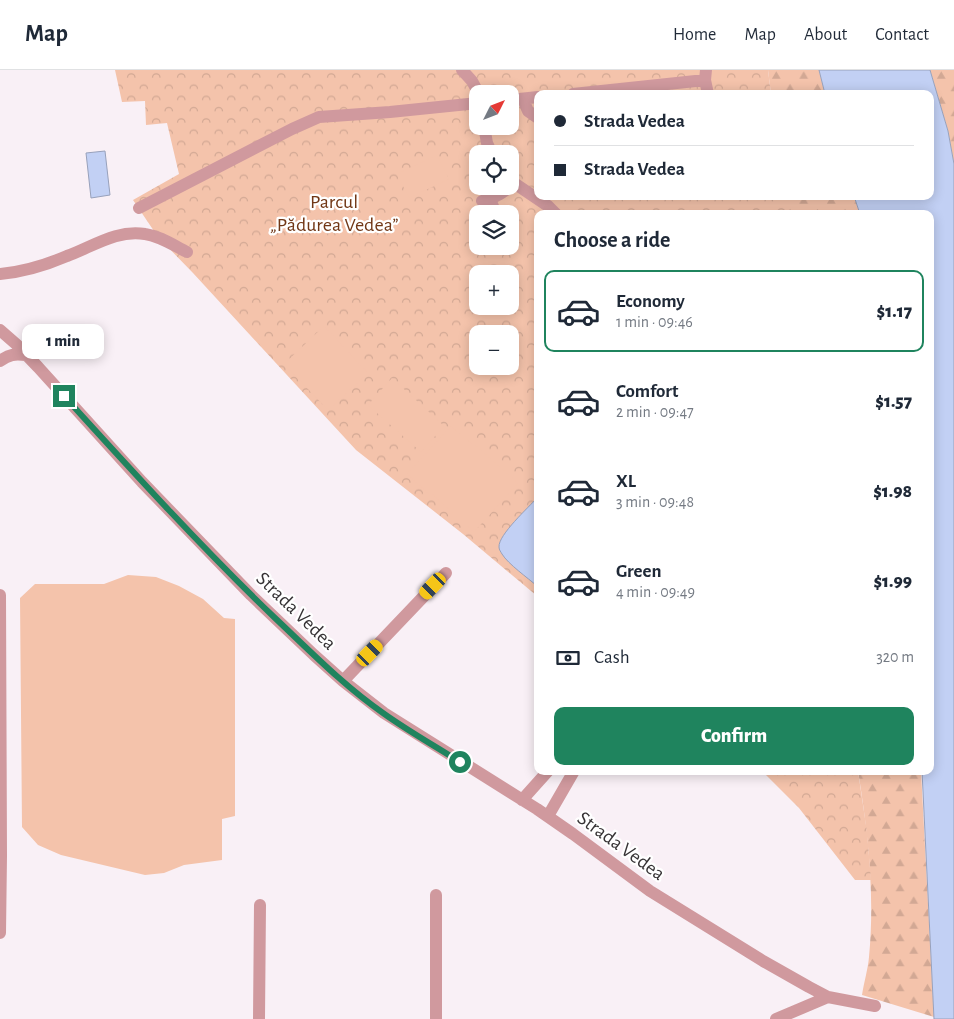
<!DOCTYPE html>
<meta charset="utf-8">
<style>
body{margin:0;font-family:"Alegreya Sans",sans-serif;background:#f2f2f3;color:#1f2937;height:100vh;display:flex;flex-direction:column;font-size:19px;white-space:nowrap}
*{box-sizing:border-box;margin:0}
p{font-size:16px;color:#747a83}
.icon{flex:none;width:28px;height:28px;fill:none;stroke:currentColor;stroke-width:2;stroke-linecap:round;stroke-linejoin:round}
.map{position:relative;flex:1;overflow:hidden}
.sheet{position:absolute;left:534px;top:140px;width:400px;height:565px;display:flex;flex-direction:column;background:#fff;border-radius:10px;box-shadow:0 2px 12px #0003}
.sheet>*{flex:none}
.hud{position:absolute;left:534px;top:20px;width:400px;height:110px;border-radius:10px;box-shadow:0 2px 12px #0003;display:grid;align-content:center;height:110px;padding:0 20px;background:#fff}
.needle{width:32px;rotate:48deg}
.controls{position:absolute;left:469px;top:15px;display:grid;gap:10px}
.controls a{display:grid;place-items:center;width:50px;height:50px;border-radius:10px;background:#fff;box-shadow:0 2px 12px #0003;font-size:25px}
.end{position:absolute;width:22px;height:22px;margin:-11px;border:6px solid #1f845e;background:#fff;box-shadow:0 0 0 2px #fff}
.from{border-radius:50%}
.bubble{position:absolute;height:35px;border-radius:10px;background:#fff;box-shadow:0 2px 12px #0003;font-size:16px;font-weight:800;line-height:35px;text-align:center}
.car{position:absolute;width:15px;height:30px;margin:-15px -8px;border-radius:6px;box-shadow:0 0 4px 1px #0007;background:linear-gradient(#f5c518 24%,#345 0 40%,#f5c518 0 76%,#345 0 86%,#f5c518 0)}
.hud b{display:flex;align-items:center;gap:18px;height:48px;font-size:19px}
.hud b+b{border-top:1px solid #e0e1e3}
.hud i{width:12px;height:12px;background:#1f2937}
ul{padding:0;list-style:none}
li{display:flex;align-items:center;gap:15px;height:82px;margin:0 10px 8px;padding:0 10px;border:2px solid transparent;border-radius:10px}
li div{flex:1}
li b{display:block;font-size:19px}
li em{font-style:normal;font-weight:800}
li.on{border-color:#1f845e}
li>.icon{width:45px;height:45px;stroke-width:1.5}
h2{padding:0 20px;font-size:22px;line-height:60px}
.pay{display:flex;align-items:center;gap:12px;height:55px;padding:0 20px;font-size:19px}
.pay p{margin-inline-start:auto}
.cta{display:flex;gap:10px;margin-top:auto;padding:10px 20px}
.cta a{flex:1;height:58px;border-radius:10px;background:#1f845e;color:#fff;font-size:20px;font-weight:800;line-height:58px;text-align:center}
header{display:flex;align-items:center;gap:30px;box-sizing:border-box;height:70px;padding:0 25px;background:#fff;border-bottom:1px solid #e0e1e3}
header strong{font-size:24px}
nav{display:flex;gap:28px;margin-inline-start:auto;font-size:18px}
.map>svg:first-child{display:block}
</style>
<header>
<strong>Map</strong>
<nav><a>Home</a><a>Map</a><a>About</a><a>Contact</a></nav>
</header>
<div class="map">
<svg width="954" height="949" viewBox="0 0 954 949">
<defs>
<pattern id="forest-firs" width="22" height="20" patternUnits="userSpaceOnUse" patternTransform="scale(1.25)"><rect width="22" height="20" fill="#f4c3ab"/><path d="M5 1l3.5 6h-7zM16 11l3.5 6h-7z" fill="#d2a894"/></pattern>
<pattern id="park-crowns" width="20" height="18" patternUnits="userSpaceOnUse" patternTransform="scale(1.25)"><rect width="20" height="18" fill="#f4c3ab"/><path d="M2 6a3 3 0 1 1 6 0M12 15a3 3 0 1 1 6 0" fill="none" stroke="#d2a894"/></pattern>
</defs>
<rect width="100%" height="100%" fill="#f9f0f6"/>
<path fill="url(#forest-firs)" d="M768,0H819L825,24H771Z
M930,0H954V94L948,61Z
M767,126H854L860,144H703Z
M858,701H921L934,947L862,925C864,912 868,899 869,887C875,824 868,763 858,701Z"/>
<path fill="url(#park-crowns)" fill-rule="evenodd" d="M115,0H768L771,24H538V126H784L786,144H538L537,526L463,464L356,380L193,203L158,167L133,130L179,104L167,53L146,55L145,31L122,32ZM478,24H510V56H478ZM478,84H510V116H478ZM478,144H510V176H478ZM478,204H510V236H478ZM478,264H510V296H478Z
M762,701H858L867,762L871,810H855L799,738Z"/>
<path fill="#f4c3ab" d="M437,85L449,109L409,128L397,104Z
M324,256L368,303L328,340L284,294Z
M392,308L444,356L421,382L368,335Z
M451,356L473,375L474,374L518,413L474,462L431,423L429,424L407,404Z
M128,505L156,507L179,516L203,529L224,548L235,549V746L222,749V790L184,795L164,803L145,805L61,785L38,775L22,757L20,528L35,514H104Z"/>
<path fill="#c2d0f4" stroke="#98a1bb" d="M819,0H930L948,61L954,94V949H934L922,701H930V144H860L854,126H930V24H825Z
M105,81L110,125L91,128L86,83Z
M537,428V516C528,508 508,494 502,484C501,482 499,480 499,477C498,465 529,437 537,428Z"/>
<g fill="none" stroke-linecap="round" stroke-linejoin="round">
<path stroke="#d0999e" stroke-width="12" d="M462,0L472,11L479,24
M706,0L705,10L708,24
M573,24L705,10
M523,29L528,41L538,48
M510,30L538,27
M484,56L487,73L492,84
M510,108L514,113L548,136L556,144
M490,129L496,144
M482,131C495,128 505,122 514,113
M139,138L292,59L319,47L390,42L478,33
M0,204C23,202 46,195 67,186C92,177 117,159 145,164C160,166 173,175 187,182
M0,260L16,274L38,297L142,412L251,525L314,585L343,611L384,643L537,739L573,764L650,821L763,891L809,917L828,927L875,936
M0,291C9,284 15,284 26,285
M0,525L1,786L0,863
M343,611L446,503
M522,730L548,701
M548,746L574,701
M259,949L260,835
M436,949V825
M776,949L828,927"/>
</g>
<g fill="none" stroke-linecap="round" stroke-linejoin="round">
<path stroke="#1f845e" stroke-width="6" d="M64,326C133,402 202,478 275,548C310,581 344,616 383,643C408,661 435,676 460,692"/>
</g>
<g text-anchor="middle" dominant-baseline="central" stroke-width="4.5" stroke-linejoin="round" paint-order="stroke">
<g font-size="20" fill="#713716" stroke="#fff">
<text x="334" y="132">Parcul<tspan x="334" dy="23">„Pădurea Vedea”</tspan></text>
</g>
<g font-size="20" fill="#363335" stroke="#fff">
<text transform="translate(296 541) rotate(44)">Strada Vedea</text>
<text transform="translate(621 776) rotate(36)">Strada Vedea</text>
</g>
</g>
</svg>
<div class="controls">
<a><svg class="needle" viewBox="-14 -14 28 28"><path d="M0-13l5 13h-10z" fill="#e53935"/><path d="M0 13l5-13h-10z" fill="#747a83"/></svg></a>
<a><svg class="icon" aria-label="locate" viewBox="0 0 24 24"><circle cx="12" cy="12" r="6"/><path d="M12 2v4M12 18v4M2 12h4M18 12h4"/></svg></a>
<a><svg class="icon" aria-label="layers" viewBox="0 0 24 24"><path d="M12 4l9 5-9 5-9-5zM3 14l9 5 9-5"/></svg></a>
<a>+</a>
<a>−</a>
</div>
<i class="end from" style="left:460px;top:692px"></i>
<i class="end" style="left:64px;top:326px"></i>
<div class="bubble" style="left:22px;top:254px;width:82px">1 min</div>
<i class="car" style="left:433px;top:516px;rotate:224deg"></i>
<i class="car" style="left:370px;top:583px;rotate:44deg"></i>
<div class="hud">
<b><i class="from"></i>Strada Vedea</b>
<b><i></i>Strada Vedea</b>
</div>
<section class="sheet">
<h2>Choose a ride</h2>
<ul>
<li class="on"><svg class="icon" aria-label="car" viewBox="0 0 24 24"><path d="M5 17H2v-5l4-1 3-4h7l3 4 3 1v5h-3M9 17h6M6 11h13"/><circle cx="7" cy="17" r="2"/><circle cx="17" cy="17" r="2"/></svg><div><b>Economy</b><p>1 min · 09:46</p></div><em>$1.17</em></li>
<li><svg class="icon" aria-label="car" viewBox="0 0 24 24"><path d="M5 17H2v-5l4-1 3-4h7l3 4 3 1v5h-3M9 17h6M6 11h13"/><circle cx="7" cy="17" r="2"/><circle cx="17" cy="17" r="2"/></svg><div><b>Comfort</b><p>2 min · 09:47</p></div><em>$1.57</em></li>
<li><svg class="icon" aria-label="car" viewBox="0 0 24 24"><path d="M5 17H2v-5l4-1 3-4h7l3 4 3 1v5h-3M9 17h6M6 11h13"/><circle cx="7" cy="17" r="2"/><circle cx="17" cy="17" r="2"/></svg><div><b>XL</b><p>3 min · 09:48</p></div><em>$1.98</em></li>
<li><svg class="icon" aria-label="car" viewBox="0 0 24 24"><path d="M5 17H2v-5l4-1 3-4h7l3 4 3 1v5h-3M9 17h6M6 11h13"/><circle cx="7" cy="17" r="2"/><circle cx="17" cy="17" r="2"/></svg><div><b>Green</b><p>4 min · 09:49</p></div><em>$1.99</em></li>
</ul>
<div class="pay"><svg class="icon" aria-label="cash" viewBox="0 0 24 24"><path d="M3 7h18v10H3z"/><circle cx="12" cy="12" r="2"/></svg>Cash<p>320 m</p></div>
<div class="cta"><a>Confirm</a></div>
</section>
</div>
